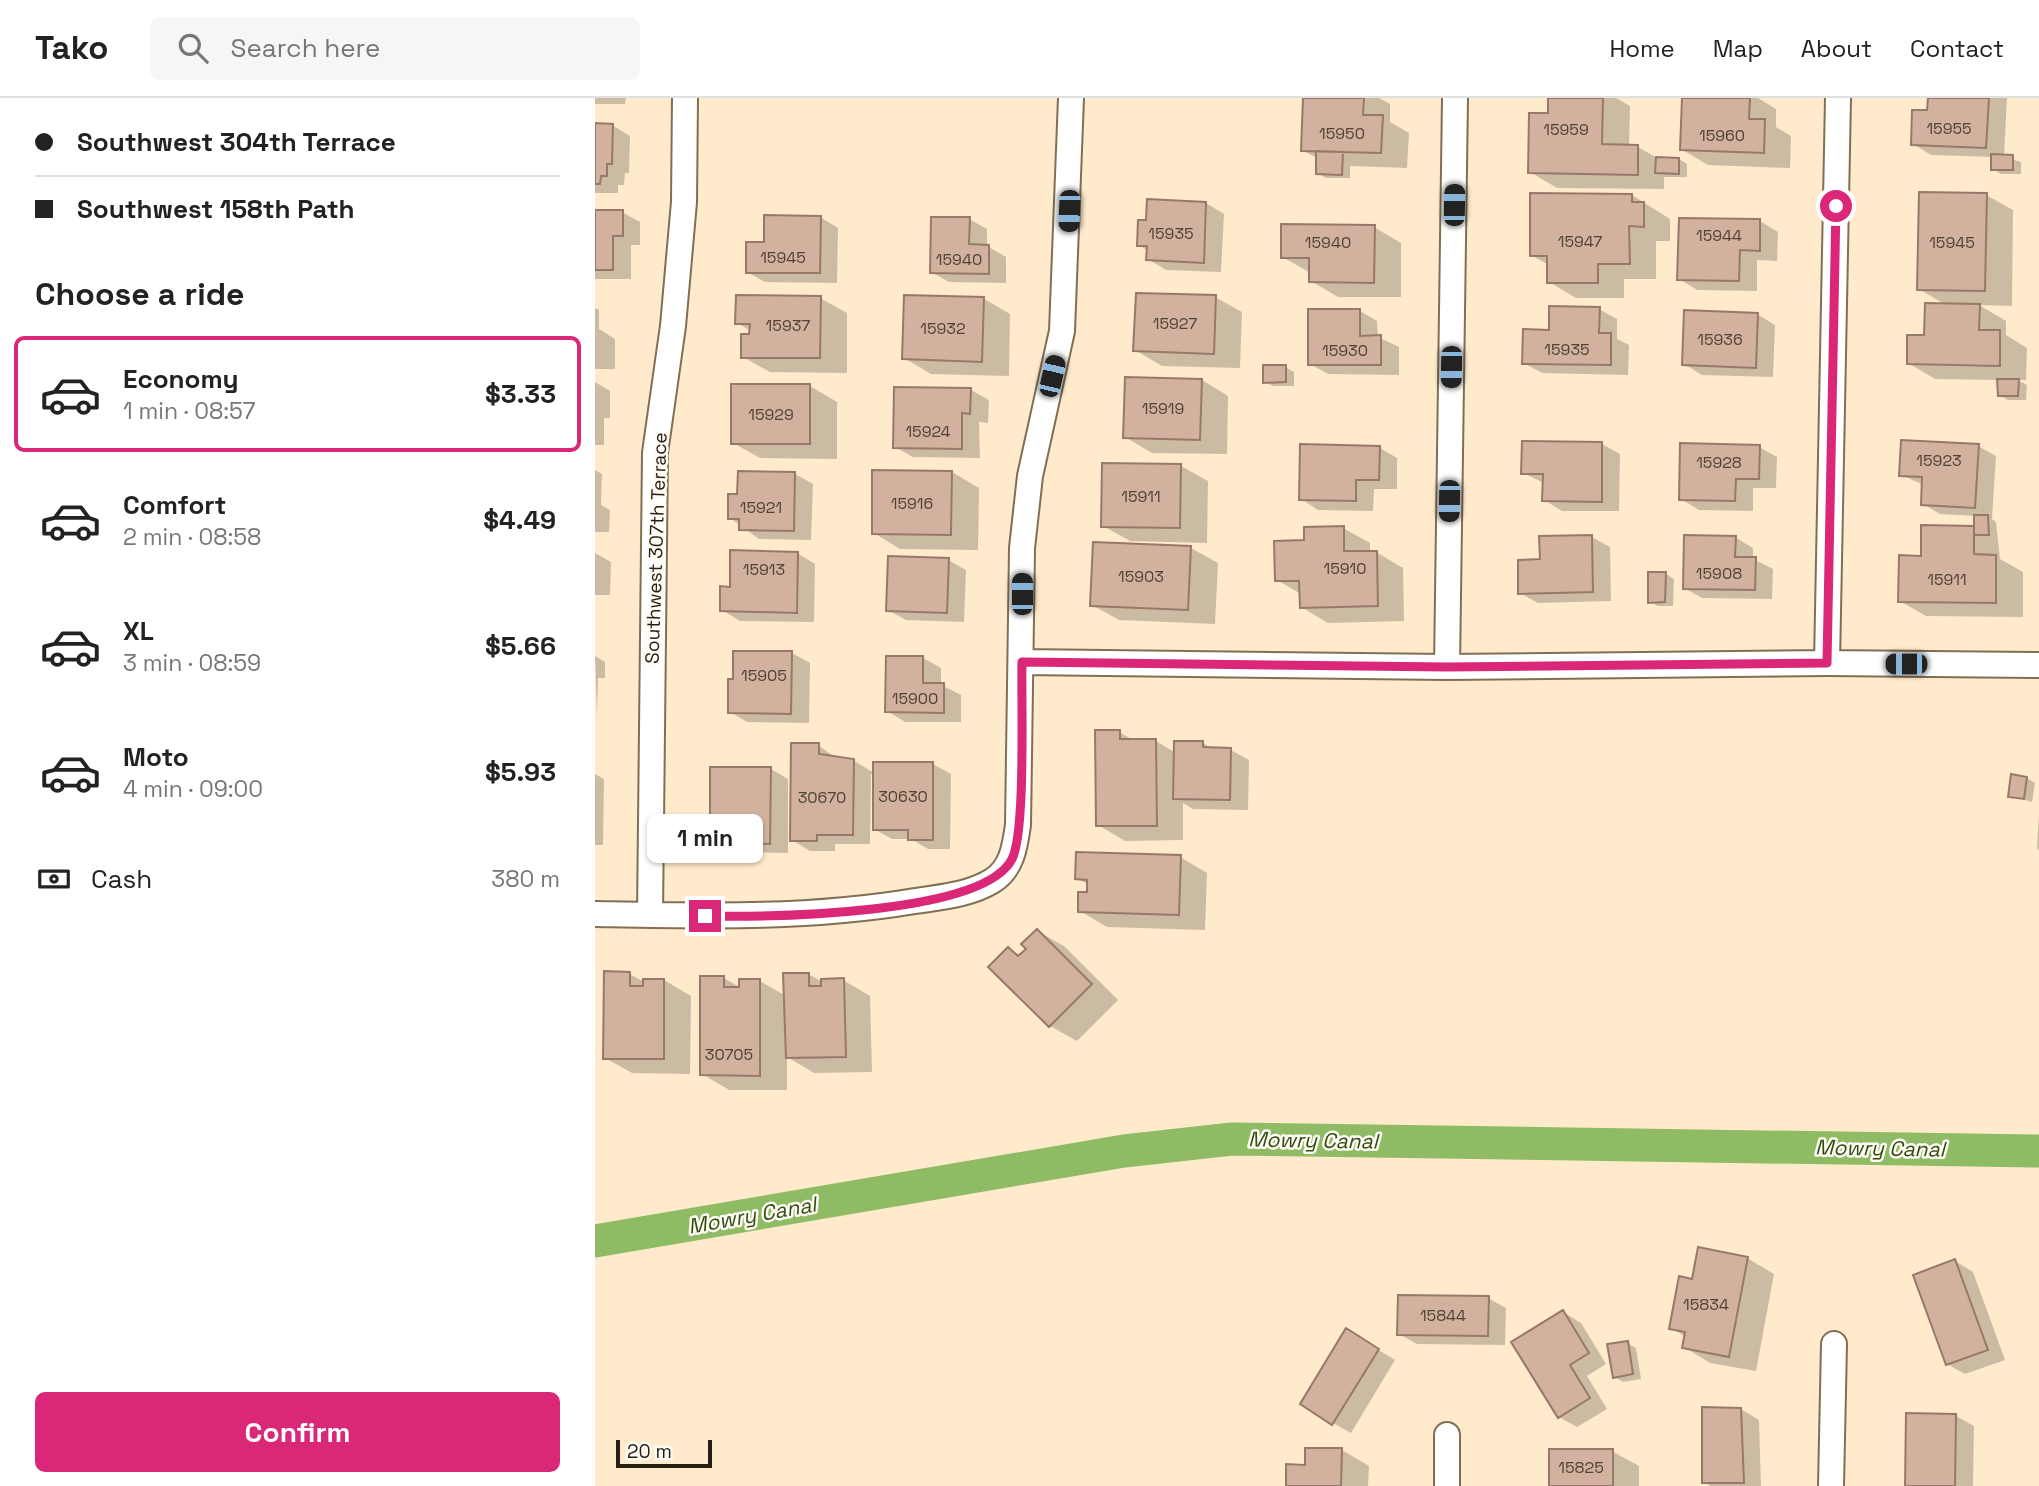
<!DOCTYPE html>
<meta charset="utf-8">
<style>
body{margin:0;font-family:"Space Grotesk",sans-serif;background:#f6f6f6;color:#222;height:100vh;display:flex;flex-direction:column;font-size:26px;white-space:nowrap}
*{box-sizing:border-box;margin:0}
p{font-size:23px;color:#767676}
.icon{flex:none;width:38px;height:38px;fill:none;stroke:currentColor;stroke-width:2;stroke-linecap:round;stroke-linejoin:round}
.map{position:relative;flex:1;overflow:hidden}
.drawer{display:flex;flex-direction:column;background:#fff;width:595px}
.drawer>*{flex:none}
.banner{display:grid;align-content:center;height:154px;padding:0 35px;background:#fff}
.scale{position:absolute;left:21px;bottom:18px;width:96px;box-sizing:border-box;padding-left:7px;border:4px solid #261e13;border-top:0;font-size:19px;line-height:24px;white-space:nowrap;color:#261e13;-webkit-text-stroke:5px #fefaf4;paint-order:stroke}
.end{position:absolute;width:32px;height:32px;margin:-16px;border:9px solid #db2777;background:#fff;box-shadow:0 0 0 4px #fff}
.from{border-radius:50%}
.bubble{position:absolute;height:49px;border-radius:10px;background:#fff;box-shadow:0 2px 5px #0004;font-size:23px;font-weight:700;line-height:49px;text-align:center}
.car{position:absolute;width:21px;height:42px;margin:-21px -10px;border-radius:9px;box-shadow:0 0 5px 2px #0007;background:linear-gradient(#222 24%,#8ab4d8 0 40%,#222 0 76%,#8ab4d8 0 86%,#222 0)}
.banner b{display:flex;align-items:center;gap:24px;height:66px;font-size:26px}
.banner b+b{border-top:2px solid #e0e0e0}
.banner i{width:18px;height:18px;background:#222}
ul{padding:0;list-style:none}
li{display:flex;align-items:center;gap:21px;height:116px;margin:0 14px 10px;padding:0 21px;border:4px solid transparent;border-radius:10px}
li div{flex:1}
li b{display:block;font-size:26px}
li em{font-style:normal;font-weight:700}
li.current{border-color:#db2777}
li>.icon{width:63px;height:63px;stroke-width:1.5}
h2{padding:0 35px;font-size:32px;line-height:84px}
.pay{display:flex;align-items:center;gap:18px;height:77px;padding:0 35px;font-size:26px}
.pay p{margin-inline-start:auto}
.primary-button{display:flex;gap:14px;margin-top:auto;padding:14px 35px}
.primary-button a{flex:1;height:80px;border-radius:10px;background:#db2777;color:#fff;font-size:28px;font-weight:700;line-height:80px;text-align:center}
header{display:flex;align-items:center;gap:42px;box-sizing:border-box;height:98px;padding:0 35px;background:#fff;border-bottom:2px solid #e0e0e0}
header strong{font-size:33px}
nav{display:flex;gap:38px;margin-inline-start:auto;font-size:24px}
.search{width:490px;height:63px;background:#f6f6f6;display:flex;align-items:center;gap:18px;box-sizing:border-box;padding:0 24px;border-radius:10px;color:#767676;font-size:26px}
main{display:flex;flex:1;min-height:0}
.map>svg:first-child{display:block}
</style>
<header>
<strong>Tako</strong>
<div class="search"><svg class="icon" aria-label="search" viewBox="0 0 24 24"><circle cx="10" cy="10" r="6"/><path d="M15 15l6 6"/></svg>Search here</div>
<nav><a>Home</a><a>Map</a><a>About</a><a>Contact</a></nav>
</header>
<main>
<section class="drawer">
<div class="banner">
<b><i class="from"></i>Southwest 304th Terrace</b>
<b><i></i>Southwest 158th Path</b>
</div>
<h2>Choose a ride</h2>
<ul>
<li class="current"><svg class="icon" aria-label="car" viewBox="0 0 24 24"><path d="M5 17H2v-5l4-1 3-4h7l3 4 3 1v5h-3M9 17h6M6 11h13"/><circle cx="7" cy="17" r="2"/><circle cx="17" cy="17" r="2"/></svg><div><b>Economy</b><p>1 min · 08:57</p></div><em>$3.33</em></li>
<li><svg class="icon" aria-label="car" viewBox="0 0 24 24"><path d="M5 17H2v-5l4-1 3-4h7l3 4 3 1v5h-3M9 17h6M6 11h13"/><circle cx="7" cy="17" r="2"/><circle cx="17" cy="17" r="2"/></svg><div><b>Comfort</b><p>2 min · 08:58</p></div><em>$4.49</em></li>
<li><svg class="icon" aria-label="car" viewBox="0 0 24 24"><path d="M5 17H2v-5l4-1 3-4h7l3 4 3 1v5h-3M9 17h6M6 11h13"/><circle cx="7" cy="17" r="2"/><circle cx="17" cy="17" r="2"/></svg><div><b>XL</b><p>3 min · 08:59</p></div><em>$5.66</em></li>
<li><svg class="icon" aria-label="car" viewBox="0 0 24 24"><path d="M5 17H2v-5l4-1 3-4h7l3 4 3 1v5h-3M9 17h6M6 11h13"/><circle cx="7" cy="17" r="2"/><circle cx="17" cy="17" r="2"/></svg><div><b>Moto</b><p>4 min · 09:00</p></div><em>$5.93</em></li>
</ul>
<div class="pay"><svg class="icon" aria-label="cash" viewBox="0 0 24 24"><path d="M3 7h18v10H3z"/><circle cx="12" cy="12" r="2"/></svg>Cash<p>380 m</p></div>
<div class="primary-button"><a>Confirm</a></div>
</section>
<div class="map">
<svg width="1444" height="1388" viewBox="0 0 1444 1388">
<rect width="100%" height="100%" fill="#ffeacc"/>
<path fill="#0003" d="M0,0H31L30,6H0Z
M710,0H784L795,6V24L814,35L812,70L755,68V80H731L722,75V60L707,52Z
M955,0H1021L1035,8L1034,49H1043L1064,61H1084L1092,66V79H1069V91L962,90L935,74L955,17Z
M1088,0H1163L1181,11V29L1196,38L1195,70L1113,67L1086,51Z
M1334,0H1412L1409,59L1426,64V76H1406L1398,71V59L1336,57L1318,46L1334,14Z
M0,26L17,27L35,38L34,75H30L29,87H23V95H0Z
M1037,97L1075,121V143H1061V181H1029V200H981L954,184V167L936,157Z
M1391,97L1418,112L1417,208L1384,207L1411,223V237L1432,250L1431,282H1422L1432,287L1431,302H1413L1404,297V282L1340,281L1313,265L1351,207L1324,191Z
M611,105L629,116L626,174L571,172L553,161V153L544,147L553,124Z
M0,114H27L45,124V147H36V181H0Z
M225,119L243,130L242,185L170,184L152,174L170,146Z
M374,121L392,131V148L411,159V185L354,184L336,174Z
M1165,123L1183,134L1182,163L1162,162V193L1102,192L1084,181Z
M779,129L806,145V199H743L716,183L714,174L687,159Z
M620,199L647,214L645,270L567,268L540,252Z
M225,200L252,215V275L175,274L148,259L156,233L142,225Z
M388,200L415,216L414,278L336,276L309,260Z
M0,210L4,212V231L20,241V271H0Z
M1004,211L1022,221V241L1034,247L1033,277L947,275L929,265L956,233Z
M765,213L782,223L783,239L804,249V277L733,276L715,266Z
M1162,216L1180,227L1178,279L1107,277L1089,266Z
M690,269L699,274V288H678L670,284Z
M607,282L633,298L632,356L557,355L530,339Z
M0,284L15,293V320H9V347H0Z
M215,288L242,304V361L165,360L138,345Z
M376,292L394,302L393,325L384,324L385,360L318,359L300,349Z
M1007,346L1025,356L1024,413H967L949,402V385L928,375Z
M1383,348L1401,358L1397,421L1401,424L1405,461L1428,474V519L1331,518L1305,503L1328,459L1381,431V418L1345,416L1328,406L1329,387L1306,377Z
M1164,349L1182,359L1181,390H1158V413L1104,412L1086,401Z
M785,350L802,360V391H779L778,413L723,412L706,401Z
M586,368L613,383L612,445L535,443L508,428Z
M0,372L7,376L6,407L15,412L14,434H0Z
M357,374L384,390L383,452L305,451L279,435Z
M200,376L218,386L216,442L164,441L135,420L144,398Z
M748,430L775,445V454H781L808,470L809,523L733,525L706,509V496L682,482L711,444Z
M997,439L1015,449L1016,503L943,505L925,495L946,463Z
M1140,439L1158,450V461L1178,471L1177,501L1107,500L1089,490Z
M596,450L623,465L620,526L524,522L497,507Z
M0,455L16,464L15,497H0Z
M202,455L220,466L219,524L145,523L127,512Z
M353,462L371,472L369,524L311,522L293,512Z
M1071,476L1079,481L1078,508H1063L1055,504Z
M197,555L215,565L214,625L152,624L135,614Z
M0,558L10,564V580H3L2,619Z
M328,560L346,570V587L366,597V624H310L292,613Z
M524,634L540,643H561L581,655L608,645L618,651L636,652L654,662L653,712L598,711L588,705V742L530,743L503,727Z
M223,647L241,660L258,662L279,675L338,666L356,676L355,751H333L316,741H297L279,731V676H276L275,746H240V753H215L197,742Z
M176,671L193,681V755L134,754L116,744Z
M0,676L9,681L8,747H0Z
M1432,680L1440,685L1437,704L1415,698Z
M1444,715V752L1442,751Z
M585,759L612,775L610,832L512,829L485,813L493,796L494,787L482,780Z
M442,833L469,848L523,902L482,943L455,928L396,869L413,851L426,858Z
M34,876L50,884L69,882L96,898L95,976L37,975L10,960Z
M213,876L228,884L248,882L275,898L277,974L219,975L192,959V992H134L107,976L129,880L146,890L165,883L191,898Z
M1152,1160L1179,1176L1161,1273L1115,1265L1089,1249L1091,1239L1076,1230L1098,1183Z
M1360,1163L1378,1174L1410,1262L1370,1276L1352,1266Z
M893,1200L911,1210L910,1247L822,1246L804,1236Z
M968,1214L986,1225L1011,1266L992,1278L1012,1311L982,1329L964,1319Z
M769,1243L800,1262L756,1335L738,1325Z
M1032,1245L1041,1250L1046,1281L1028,1284L1020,1279Z
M1146,1311L1164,1322L1166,1388H1116L1108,1384Z
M1361,1318L1379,1328L1378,1388H1312Z
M747,1352L774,1368L773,1388H693L712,1368Z
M1017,1353L1044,1368V1388H956Z"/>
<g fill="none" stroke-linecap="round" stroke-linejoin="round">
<path stroke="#8ebb64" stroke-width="33" d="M0,1143L529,1053L637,1041L1444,1053"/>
</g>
<path fill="#d2b19f" stroke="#987969" stroke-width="2" d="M708,0H769L768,17H788L786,55L706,53Z
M953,0H1008L1007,46L1043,47V77L933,75L934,15H953Z
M1087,0H1155L1154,21H1170L1169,55L1085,52Z
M1333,0H1394L1391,50L1316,47L1317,12H1332Z
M0,25L18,26L17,66H12V78H6L5,86H0Z
M721,53L748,54L747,77L721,76Z
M1396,56L1418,57V72H1396Z
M1061,59L1084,60V76L1060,75Z
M1324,94L1392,95L1390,193L1322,192Z
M935,95L1037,96V104H1049V129L1034,128L1035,166H1003V185H952V158H935Z
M552,101L611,104L609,165L551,162L552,148H542L543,122H551Z
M0,112H28V138H18V172H0Z
M169,117L226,118L225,175H151V144H169Z
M336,119H375L374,146L394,147V176L335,175Z
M1084,120L1165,121V153L1145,152L1144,183L1082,182Z
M686,126L780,127L779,185L714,184V160H686Z
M541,195L621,197L619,256L538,253Z
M141,197L226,198L225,260H146V236H154L155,226H140Z
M309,197L389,199L387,264L307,261Z
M1330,205L1385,206L1384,232H1405V268L1312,266V237H1329Z
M954,208L1005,209L1004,235H1016V267L927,266L928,231L954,232Z
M713,211H765V238L786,237V267H713Z
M1089,212L1163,215L1161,270L1087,267Z
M668,267H691V284L668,285Z
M530,279L607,281L605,342L528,340Z
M1402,281H1424L1423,298H1403Z
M136,286H215V346H136Z
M299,289L376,290L375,316L367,315V351L298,350Z
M1306,342L1384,346L1380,410L1326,407L1327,379L1304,378Z
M927,343L1007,344V404L947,403L948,376H926Z
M1085,345L1165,347L1164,381H1141L1140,403L1084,402Z
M705,346L785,348L784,382H761V403L704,402Z
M507,365L586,366L585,430L506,429Z
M277,372L357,373L356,437L277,436Z
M143,373L200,374L199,433L144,432V421H133V396H142Z
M1379,417H1393L1394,437H1379Z
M1326,427L1379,428V456L1401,457V505L1303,504L1304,457L1326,458Z
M749,428V453H782L783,508L705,510L704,483H680L679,443L709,442V429Z
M997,437L998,494L923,496V462L945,461L944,438Z
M1089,437L1141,438L1140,459H1161L1160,492L1088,491Z
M498,444L596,448L593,512L495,508Z
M135,452L203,454L202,515L125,513V488L135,489Z
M293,458L354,460L352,515L291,513Z
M1053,474H1071L1070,504L1053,505Z
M138,553H197L196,616L133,615V581H138Z
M291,558H328V585H349V615L290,614Z
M500,632H525V641H561L562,728H501Z
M579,643H608V649L636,650L635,702L578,701Z
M196,645H224V656L259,661L258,737H222V743H195Z
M278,664H338V742H313V732H278Z
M115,669H176L175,746L115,745Z
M1416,676L1432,679L1429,701L1413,699Z
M481,754L586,757L584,817L483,814V794H492V782L480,781Z
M442,831L497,886L454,929L393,869L413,849L423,858L431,851L426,846Z
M9,873L35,874V888H48V881H69V961H8Z
M188,875H214V888H226V881L249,880L251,959L191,960Z
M105,878H129V889H144V881H165V978L105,977Z
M1103,1149L1153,1159L1134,1259L1087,1250L1090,1234L1074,1231L1084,1178L1097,1181Z
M1360,1161L1393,1252L1351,1267L1318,1177Z
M803,1197L894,1198L893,1238L802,1237Z
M968,1212L994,1255L975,1267L995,1300L963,1320L916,1244Z
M751,1230L784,1251L737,1327L705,1306Z
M1033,1243L1038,1276L1018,1280L1012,1246Z
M1107,1309L1146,1310L1149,1385H1107Z
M1311,1315L1361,1316L1360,1388H1310Z
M710,1350H747L746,1388H691V1366L710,1367Z
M954,1351H1018V1388H954Z"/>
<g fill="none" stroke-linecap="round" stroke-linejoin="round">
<g stroke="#816f54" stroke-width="28">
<path id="street" d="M427,564L852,569L1232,565L1444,567
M1232,565L1243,0
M852,569L860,0
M0,816C108,818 213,821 320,803C346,799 374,797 397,783C417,771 420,748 423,727L427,450L435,378L467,233L476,0
M55,817L60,355L78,228L89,104L90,0
M852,1337V1388
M1236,1388L1239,1246"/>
</g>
<use href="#street" stroke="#fff" stroke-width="24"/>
</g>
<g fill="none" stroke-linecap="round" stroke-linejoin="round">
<path stroke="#db2777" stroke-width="9" d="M110,818C171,819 388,818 417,761C431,734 426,601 427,564L852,569L1232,565L1241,108"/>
</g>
<g text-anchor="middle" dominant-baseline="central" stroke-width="5" stroke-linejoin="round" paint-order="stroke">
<g font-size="16" fill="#514336">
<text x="1354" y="30">15955</text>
<text x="971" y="31">15959</text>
<text x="747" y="35">15950</text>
<text x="1127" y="37">15960</text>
<text x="576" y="135">15935</text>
<text x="1124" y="137">15944</text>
<text x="985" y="143">15947</text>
<text x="733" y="144">15940</text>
<text x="1357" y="144">15945</text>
<text x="188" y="159">15945</text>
<text x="364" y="161">15940</text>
<text x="580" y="225">15927</text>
<text x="193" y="227">15937</text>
<text x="348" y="230">15932</text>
<text x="1125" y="241">15936</text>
<text x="972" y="251">15935</text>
<text x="750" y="252">15930</text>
<text x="568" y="310">15919</text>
<text x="176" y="316">15929</text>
<text x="333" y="333">15924</text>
<text x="1344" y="362">15923</text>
<text x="1124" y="364">15928</text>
<text x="546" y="398">15911</text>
<text x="317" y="405">15916</text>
<text x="166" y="409">15921</text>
<text x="750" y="470">15910</text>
<text x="169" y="471">15913</text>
<text x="1124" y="475">15908</text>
<text x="546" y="478">15903</text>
<text x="1352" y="481">15911</text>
<text x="169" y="577">15905</text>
<text x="320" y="600">15900</text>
<text x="308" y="698">30630</text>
<text x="227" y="699">30670</text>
<text x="134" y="956">30705</text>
<text x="1111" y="1206">15834</text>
<text x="848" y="1217">15844</text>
<text x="986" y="1369">15825</text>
</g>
<g font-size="19" fill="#261e13" stroke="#fefaf4">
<text transform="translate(61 450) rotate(-88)">Southwest 307th Terrace</text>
</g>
<g font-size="21" font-style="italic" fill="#304c0e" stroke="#fefaf4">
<text transform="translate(718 1042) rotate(1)">Mowry Canal</text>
<text transform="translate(1285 1050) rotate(1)">Mowry Canal</text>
<text transform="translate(157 1117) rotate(-10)">Mowry Canal</text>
</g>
</g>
</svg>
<div class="scale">20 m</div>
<i class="end from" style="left:1241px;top:108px"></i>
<i class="end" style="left:110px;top:818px"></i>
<div class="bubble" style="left:52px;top:716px;width:116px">1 min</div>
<i class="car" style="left:859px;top:107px;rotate:1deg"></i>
<i class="car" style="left:474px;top:113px;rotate:182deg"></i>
<i class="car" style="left:856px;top:269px;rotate:181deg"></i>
<i class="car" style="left:457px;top:278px;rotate:13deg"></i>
<i class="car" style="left:854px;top:403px;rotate:181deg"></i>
<i class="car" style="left:427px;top:496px;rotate:0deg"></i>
<i class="car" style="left:1311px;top:566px;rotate:270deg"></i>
</div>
</main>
